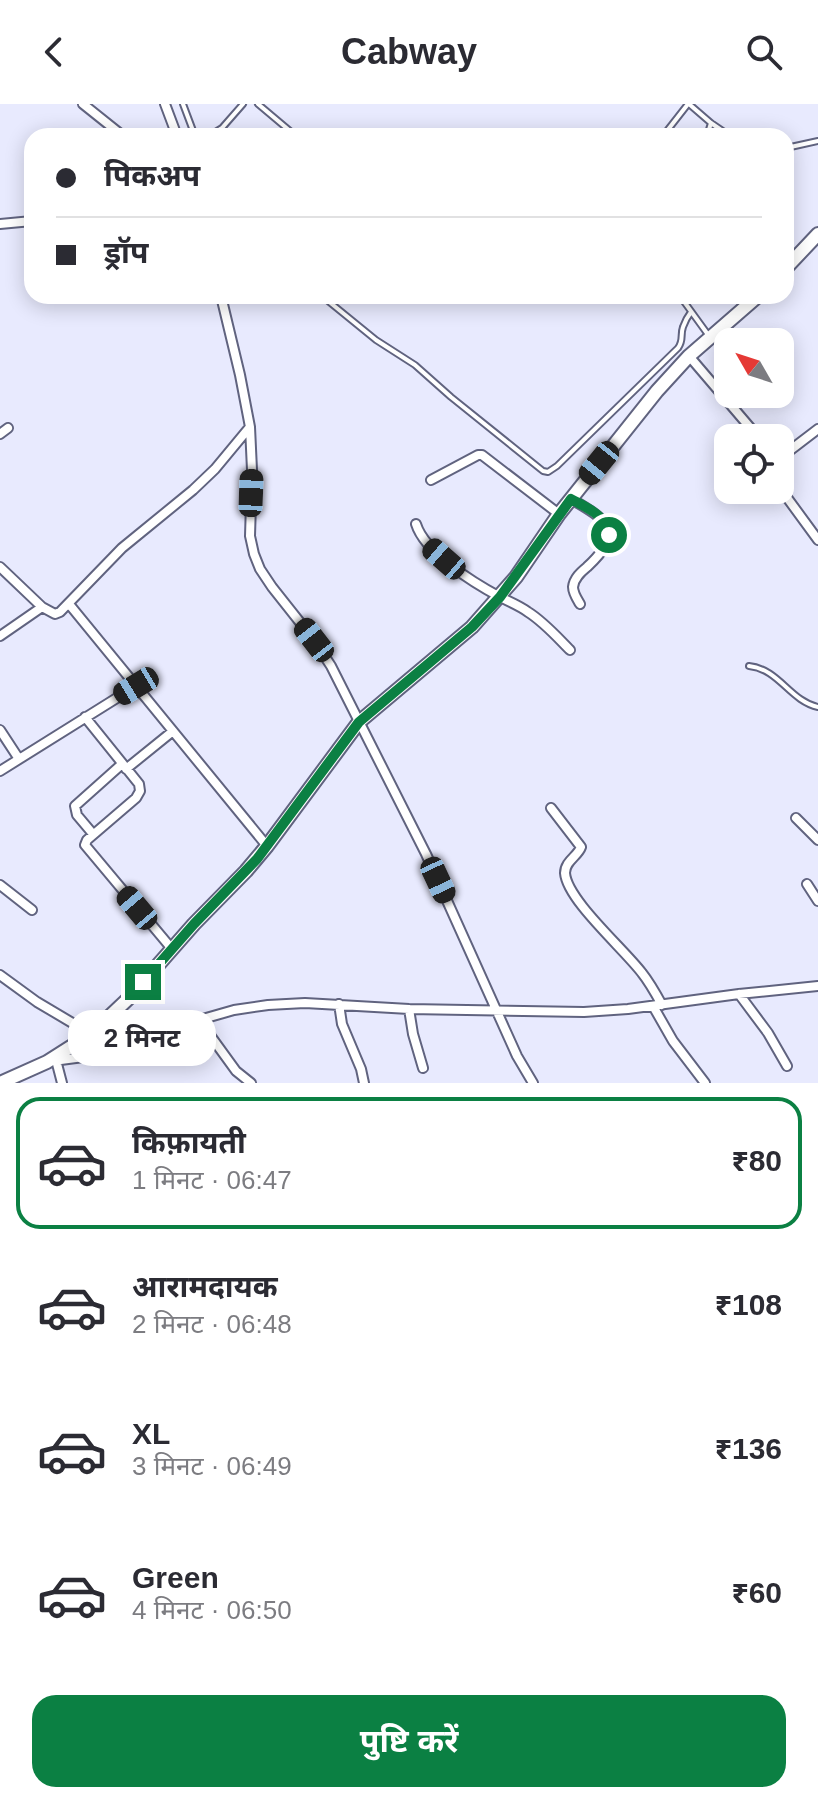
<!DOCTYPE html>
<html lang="hi">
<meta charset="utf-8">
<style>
body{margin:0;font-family:Arial,"Noto Sans Devanagari",sans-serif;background:#f2f2f3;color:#2b2b33;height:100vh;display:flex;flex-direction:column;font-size:30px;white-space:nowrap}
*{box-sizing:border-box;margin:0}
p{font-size:26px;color:#7c7c81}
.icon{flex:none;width:44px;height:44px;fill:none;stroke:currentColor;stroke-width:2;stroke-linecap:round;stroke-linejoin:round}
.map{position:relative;height:979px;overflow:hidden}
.details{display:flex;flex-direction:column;background:#fff;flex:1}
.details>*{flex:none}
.guide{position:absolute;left:24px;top:24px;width:770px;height:176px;border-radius:24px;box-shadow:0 4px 20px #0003;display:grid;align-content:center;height:176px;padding:0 32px;background:#fff}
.needle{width:52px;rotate:309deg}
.tools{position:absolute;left:714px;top:224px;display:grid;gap:16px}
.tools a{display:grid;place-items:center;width:80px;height:80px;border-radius:16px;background:#fff;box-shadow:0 4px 20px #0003;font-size:40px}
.end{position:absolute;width:36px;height:36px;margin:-18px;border:10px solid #0b8043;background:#fff;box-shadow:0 0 0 4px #fff}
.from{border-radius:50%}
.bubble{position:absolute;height:56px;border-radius:24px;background:#fff;box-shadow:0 4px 20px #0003;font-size:26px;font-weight:700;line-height:56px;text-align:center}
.car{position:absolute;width:24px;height:48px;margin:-24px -12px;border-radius:10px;box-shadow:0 0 6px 2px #0007;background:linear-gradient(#222 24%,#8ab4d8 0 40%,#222 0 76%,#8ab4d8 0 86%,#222 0)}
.guide b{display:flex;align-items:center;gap:28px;height:76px;font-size:30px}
.guide b+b{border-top:2px solid #e1e1e2}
.guide i{width:20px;height:20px;background:#2b2b33}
ul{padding:14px 0 0;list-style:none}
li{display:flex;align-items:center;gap:24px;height:132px;margin:0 16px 12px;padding:0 16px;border:4px solid transparent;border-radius:24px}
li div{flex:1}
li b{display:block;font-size:30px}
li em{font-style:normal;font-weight:700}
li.current{border-color:#0b8043}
li>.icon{width:72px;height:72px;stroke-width:1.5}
.button{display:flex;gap:16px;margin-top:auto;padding:16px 32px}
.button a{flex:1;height:92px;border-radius:24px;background:#0b8043;color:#fff;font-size:32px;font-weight:700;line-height:92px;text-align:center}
header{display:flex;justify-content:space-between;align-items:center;height:104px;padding:0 32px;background:#fff;font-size:36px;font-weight:700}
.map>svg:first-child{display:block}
</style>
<header><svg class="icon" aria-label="back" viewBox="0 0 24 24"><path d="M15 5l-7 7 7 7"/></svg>Cabway<svg class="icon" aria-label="search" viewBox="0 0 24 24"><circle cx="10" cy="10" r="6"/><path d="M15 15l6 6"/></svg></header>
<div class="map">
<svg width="818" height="979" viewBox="0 0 818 979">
<rect width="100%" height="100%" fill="#e8eafe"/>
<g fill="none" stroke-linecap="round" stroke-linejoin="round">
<g stroke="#60637f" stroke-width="8">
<path id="lane" d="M183,0L195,32
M258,0L296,32
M689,0L711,19L730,32
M209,32L222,24L243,0
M327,32C338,25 346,29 358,32
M663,32L688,0
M707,32L711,19
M786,44L818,37
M322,192L376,236L415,261L451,293L543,367L548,368L557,362L678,244C684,236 680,231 683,223C685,217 688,212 691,208
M680,192L709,232
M749,562C779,565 790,597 818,603"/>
</g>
<g stroke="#60637f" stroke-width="12">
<path id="street" d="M83,0L123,32
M165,0L177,32
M0,120L32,117
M221,192L240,271L250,323L252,366L250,432L254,450L260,465L272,483L314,536L331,562L426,750L517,952L533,979
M689,252L759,334
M0,330L8,324
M780,354L818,325
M431,376L478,351H482L559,410
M780,384L818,436
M571,395C608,416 625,428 587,463C581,468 574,474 573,483C573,489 577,495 580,500
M416,420C425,449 474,479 500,493C510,498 520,502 528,508C544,518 557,533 570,546
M0,463L42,503
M69,500L267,742
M0,532L42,503L55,510L60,508L122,444L193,386L215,365L249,324
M85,613L139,680L140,687L136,694L87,736L85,741L172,845
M0,626L19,655
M126,665L173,627
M0,667L136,582
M551,704L581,743C578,752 565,757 565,769C567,796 624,845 642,869C650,879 656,890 662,901
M796,714L818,736
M93,730L77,711L75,702L122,660
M807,780L818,797
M0,781L32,806
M0,871L37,898L91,930
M739,890L768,929L787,962
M339,900L342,920L361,965L364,979
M653,902L673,937L705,979
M409,905L413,930L423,964
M199,916L236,967L251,979
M56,956L62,979
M53,957L99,951L127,944L199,916L234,906L268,901L305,899L409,905L584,908L628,905L739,890L818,882"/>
</g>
<g stroke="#60637f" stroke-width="16">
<path id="secondary" d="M786,164L818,130
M0,979L47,958L91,930L129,894L194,820L246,767L267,742L359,618L472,523L516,473L559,410L657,287L689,252L758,192"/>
</g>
<use href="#lane" stroke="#fff" stroke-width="4"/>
<use href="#street" stroke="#fff" stroke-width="8"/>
<use href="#secondary" stroke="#fff" stroke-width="12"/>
</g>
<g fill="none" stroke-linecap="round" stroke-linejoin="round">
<path stroke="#0b8043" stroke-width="10" d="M143,878L194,820L257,755L359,618L472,523L500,493L571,395C587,404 606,411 609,431"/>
</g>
</svg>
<div class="tools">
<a><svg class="needle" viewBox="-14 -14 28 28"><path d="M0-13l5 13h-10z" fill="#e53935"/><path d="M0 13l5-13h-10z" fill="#7c7c81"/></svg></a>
<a><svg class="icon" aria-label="locate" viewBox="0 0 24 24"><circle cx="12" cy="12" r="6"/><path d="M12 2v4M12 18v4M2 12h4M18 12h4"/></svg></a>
</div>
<i class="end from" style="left:609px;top:431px"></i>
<i class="end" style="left:143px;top:878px"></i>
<div class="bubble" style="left:68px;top:906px;width:148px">2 मिनट</div>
<i class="car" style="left:599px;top:359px;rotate:219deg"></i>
<i class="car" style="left:251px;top:389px;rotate:2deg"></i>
<i class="car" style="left:444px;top:455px;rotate:311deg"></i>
<i class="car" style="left:314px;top:536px;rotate:322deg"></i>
<i class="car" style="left:136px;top:582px;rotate:239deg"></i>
<i class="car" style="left:438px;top:776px;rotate:155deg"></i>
<i class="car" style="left:137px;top:804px;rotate:320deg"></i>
<div class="guide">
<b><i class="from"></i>पिकअप</b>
<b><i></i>ड्रॉप</b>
</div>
</div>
<section class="details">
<ul>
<li class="current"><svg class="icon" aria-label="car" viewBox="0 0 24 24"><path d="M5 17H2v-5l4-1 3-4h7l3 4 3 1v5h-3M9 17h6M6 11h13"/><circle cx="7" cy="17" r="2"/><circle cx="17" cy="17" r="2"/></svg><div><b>किफ़ायती</b><p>1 मिनट · 06:47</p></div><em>₹80</em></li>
<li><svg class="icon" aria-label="car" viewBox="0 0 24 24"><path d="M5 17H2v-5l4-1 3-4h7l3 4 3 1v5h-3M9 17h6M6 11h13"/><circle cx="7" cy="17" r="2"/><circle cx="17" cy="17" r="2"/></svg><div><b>आरामदायक</b><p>2 मिनट · 06:48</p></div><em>₹108</em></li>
<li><svg class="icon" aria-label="car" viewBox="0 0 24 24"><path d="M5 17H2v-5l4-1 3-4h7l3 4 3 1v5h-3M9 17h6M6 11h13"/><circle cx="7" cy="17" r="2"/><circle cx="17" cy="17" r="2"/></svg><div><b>XL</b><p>3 मिनट · 06:49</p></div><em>₹136</em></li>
<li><svg class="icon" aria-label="car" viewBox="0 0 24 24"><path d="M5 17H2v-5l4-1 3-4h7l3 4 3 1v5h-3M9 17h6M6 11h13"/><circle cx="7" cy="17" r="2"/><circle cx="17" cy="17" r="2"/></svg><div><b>Green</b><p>4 मिनट · 06:50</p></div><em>₹60</em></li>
</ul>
<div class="button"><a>पुष्टि करें</a></div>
</section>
